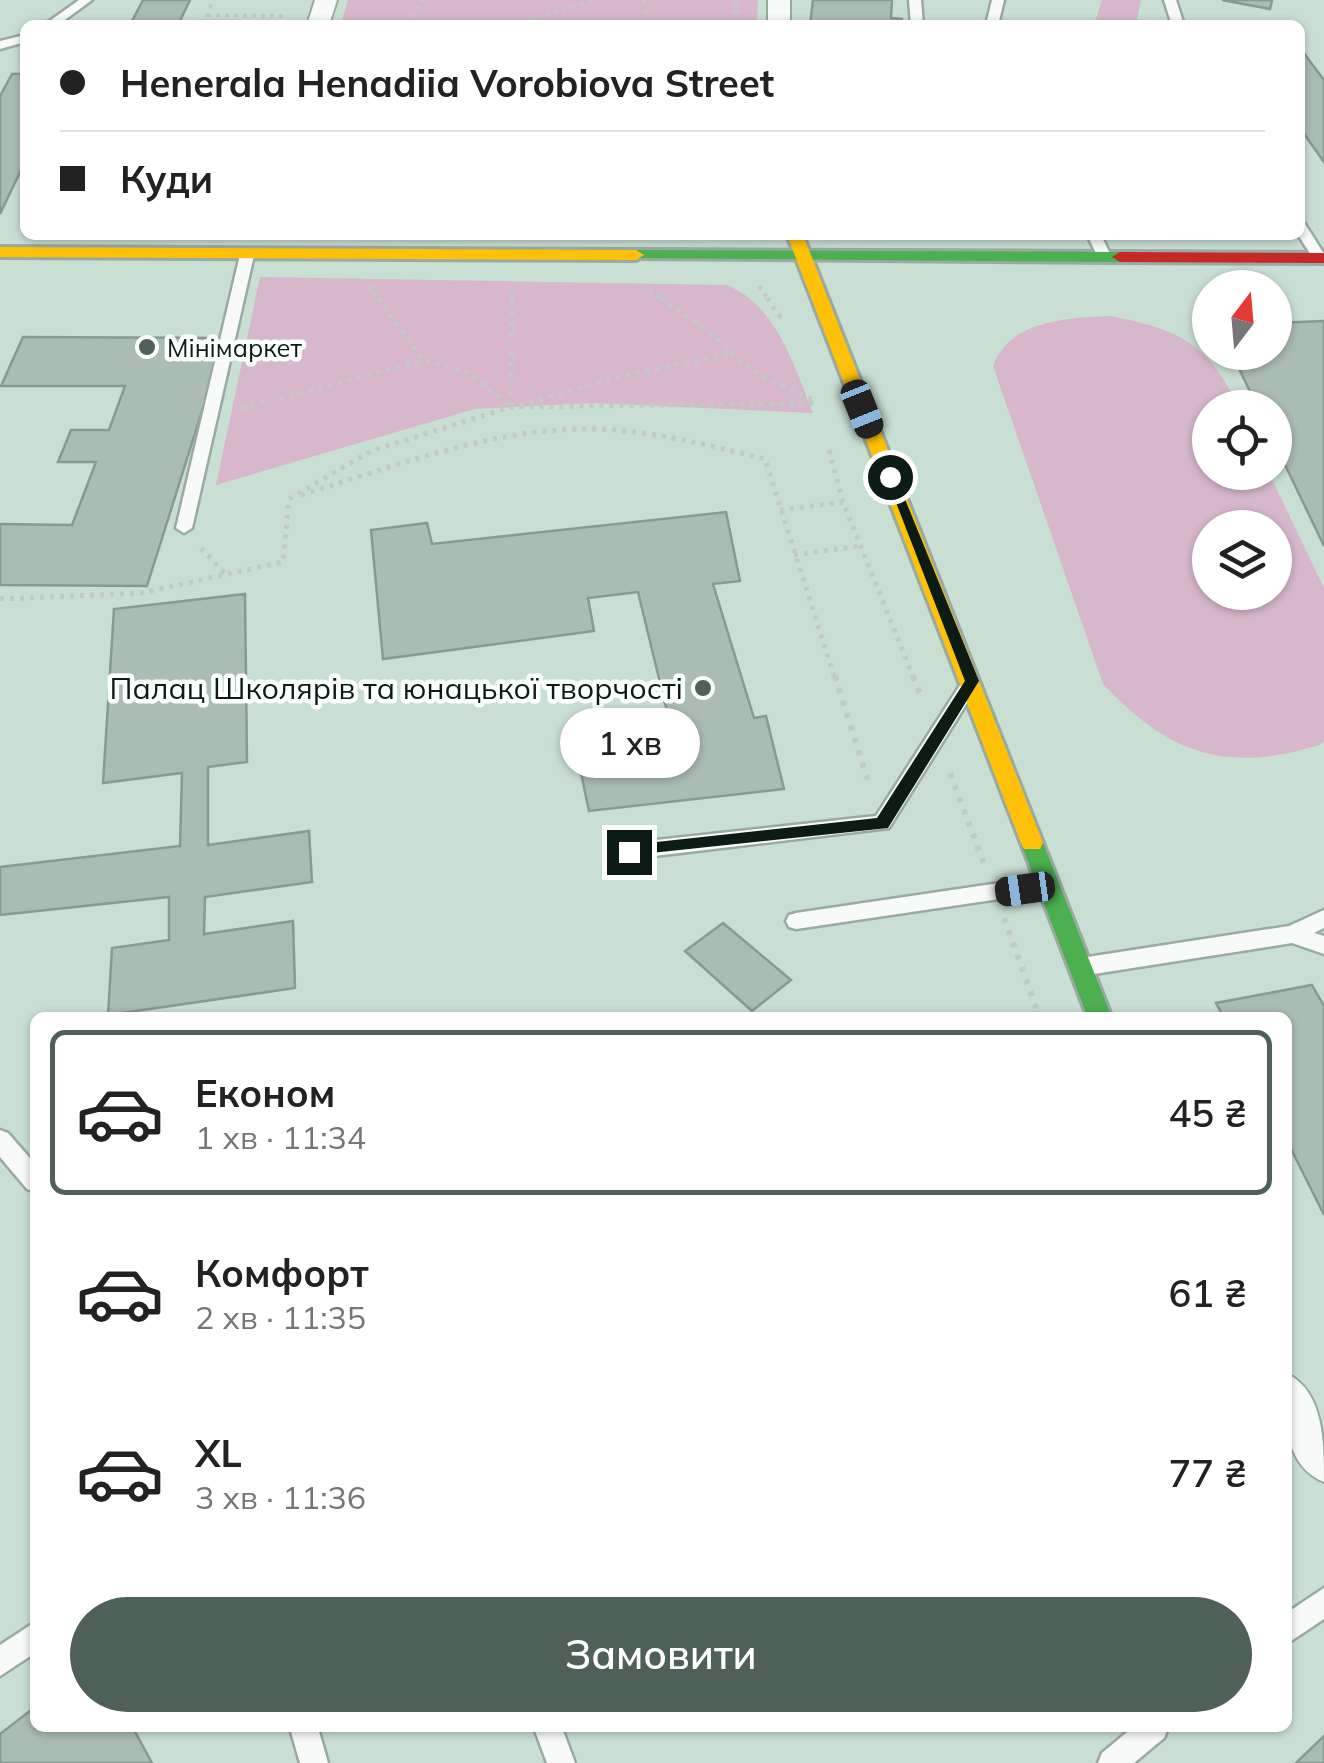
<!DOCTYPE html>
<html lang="uk">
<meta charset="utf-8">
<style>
body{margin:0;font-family:Mulish,sans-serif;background:#f2f2f2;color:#222;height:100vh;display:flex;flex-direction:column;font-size:38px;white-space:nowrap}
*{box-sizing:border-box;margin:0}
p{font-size:32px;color:#767676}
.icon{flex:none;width:55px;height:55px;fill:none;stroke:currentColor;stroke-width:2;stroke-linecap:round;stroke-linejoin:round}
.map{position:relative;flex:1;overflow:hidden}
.side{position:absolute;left:30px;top:1012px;width:1262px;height:720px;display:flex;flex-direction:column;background:#fff;border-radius:15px;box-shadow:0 2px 8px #0004}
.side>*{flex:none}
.banner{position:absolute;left:20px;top:20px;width:1285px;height:220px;border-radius:15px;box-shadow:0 2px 8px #0004;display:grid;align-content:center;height:220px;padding:0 40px;background:#fff}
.needle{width:65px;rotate:16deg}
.tools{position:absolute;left:1192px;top:270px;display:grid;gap:20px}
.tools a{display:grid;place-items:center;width:100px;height:100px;border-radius:50%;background:#fff;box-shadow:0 2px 8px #0004;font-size:50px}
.end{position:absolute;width:45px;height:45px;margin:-22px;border:12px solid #0c1b14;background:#fff;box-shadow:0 0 0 5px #fff}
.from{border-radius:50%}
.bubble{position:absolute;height:70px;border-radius:35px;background:#fff;box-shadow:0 2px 8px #0004;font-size:32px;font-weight:600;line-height:70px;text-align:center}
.car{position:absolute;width:30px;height:60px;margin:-30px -15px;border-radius:12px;box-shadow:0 0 8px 2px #0007;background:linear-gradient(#222 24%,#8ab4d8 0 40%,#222 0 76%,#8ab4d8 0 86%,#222 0)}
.banner b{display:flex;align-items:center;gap:35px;height:95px;font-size:38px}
.banner b+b{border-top:2px solid #e0e0e0}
.banner i{width:25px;height:25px;background:#222}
ul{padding:18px 0 0;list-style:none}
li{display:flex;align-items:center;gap:30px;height:165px;margin:0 20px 15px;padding:0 20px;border:5px solid transparent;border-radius:15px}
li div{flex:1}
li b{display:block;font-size:38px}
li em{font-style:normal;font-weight:600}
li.active{border-color:#4e6057}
li>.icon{width:90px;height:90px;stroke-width:1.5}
.cta{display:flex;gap:20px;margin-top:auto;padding:20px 40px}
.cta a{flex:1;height:115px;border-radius:60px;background:#4e6057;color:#fff;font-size:40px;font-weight:600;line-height:115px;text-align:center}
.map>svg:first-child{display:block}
</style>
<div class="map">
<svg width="1324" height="1763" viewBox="0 0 1324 1763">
<rect width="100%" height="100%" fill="#c9dfd4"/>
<path fill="#d7b7cc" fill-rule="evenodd" d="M348,0H758L757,25H341Z
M1102,0H1141L1136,25H1094Z
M260,277L727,285C776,305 794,365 813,413L594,403L475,409L216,485Z
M1110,316C1179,329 1208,343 1239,407L1210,408V472L1269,473L1324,588V742L1319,745C1226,774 1169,754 1103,684L993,366C1010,320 1067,318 1110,316ZM1210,528H1275V592H1210Z"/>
<path fill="#abbcb3" stroke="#899a91" stroke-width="2.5" d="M143,0H190L178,25H130Z
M813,0H892L891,18L902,19V25H810Z
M1222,0H1272L1270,9Z
M1300,48L1324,80V162L1300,128Z
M12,74H25V162L0,214V96Z
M1324,321V546L1275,444V408H1258L1231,352H1275V323Z
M23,337L225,338L147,586L0,585V524L72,525L96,462H58L71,430H109L125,386H1Z
M726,512L740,581L713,584L754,718L766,716L784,789L589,811L574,740L671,728L638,592L588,598L594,631L383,659L371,530L427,523L432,544Z
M245,594L247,762L208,767V845L309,831L312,882L205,897L204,934L293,921L295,988L108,1015L112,948L169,940V897L0,915V867L180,846L182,773L103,783L114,609Z
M723,923L791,980L752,1011L685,951Z
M1312,985L1324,1006V1215L1288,1143V1018H1224L1216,1003Z
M35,1707V1728H133L152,1763H0V1734Z
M1324,1736V1763H1296Z"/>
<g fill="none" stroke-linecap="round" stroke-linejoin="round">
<g stroke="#99aaa1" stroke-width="5">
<path id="lane" d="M79,0H92L58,25H44Z
M909,0H921L923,25H911Z
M992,0H1004L998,25H986Z
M1164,0H1176L1184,25H1172Z
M25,35V42L0,49V41Z
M1300,223L1305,224L1324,254V261H1315L1298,235Z
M1087,235H1101L1111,256L1109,259H1099Z
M247,251L254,255L192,528L184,533L176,528L240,255Z
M968,680L977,687L889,828L629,859L622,857L619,851L622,845L629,843L876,816L962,682Z
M1047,876L1054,878L1057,884L1054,890L1047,892L796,929L789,927L786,921L789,915L796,913Z
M1324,910V928L1314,933L1324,936V954L1292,943L1081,976L1074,973L1071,967L1074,961L1081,958L1289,926Z
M0,1130L8,1133L35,1164V1192L27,1189L0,1157Z
M1324,1588V1619L1288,1643V1612Z
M35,1622V1653L0,1676V1645Z
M290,1728H318L328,1763H300Z
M534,1728H562L575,1763H547Z
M1132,1728H1168L1164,1738L1134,1763H1098L1102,1753Z"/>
</g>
<g stroke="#99aaa1" stroke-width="4">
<path id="street" d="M315,0H337L329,25H307Z
M768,0H790V25H768Z
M1288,1374C1324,1393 1324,1442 1324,1482C1281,1464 1286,1414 1288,1374Z"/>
</g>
<g stroke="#99aaa1" stroke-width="6">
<path id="fast" d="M636,250L1120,252L1128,257L1120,262L631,258V252Z
M1032,834L1040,837L1043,843L1112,1018H1088L1021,843L1024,837Z"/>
</g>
<g stroke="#99aaa1" stroke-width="6">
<path id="slow" d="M787,235H803L1043,843L1040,849H1024L1021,843Z
M0,247L636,250L644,255L636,260L0,257Z"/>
</g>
<g stroke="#99aaa1" stroke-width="6">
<path id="jam" d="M1324,253V263L1120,262L1112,257L1120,252Z"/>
</g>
<path stroke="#c3c9c6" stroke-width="4" stroke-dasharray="4 5" stroke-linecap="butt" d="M644,0L648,25
M736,0V25
M207,15L286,16
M203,25L213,0
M407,25L423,0
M511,25L599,0
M369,286L380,300
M759,286L769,300
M649,290L664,300
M512,300V289"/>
<path stroke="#c3c9c6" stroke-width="5" stroke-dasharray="4 6" stroke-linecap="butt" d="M378,298L424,361L469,373L510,406
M660,298L713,335L749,369L816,402
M767,298L783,321
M520,405L619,376L732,354
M511,406L512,298
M241,408L424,361
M829,450L843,502L914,679
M301,495C392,467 487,430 584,429C645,428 706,445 765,459L835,679
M780,510L843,502
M201,548L226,575
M794,555L860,546
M0,599L141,593L283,562L289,499L371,451L511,407L816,403"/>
<path stroke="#c3c9c6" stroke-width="6" stroke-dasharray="5 8" stroke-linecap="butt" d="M835,676L869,784
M913,676L922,700
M950,773L984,864
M1004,918L1040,1018"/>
<use href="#lane" fill="#f7faf9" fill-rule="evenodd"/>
<use href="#street" fill="#f7faf9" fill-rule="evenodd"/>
<use href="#fast" fill="#4caf50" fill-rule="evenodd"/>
<use href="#slow" fill="#ffc107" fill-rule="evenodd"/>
<use href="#jam" fill="#c62828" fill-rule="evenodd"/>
</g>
<path fill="#0c1b14" d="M885,474L896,477L979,681L888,828L623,856L621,852L629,845L877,818L965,681Z"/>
<g fill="#4e6057" stroke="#fbfffd" stroke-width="4">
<circle cx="147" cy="347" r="10"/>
<circle cx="703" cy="688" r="10"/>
</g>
<g text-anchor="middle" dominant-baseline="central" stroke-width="9" stroke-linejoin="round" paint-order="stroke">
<g font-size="25" fill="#0c1b14" stroke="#fbfffd" text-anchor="start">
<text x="167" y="347">Мінімаркет</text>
</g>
<g font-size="30" fill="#0c1b14" stroke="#fbfffd" text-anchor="end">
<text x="683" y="688">Палац Школярів та юнацької творчості</text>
</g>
</g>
</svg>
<div class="tools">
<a><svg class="needle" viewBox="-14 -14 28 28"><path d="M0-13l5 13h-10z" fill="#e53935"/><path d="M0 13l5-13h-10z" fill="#767676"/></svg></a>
<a><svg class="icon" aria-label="locate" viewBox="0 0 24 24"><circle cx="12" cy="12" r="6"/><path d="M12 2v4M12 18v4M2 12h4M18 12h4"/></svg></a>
<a><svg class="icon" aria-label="layers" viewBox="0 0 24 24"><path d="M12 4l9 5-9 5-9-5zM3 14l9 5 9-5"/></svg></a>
</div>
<i class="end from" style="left:890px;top:477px"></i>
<i class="end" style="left:629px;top:852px"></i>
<div class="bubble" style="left:560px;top:708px;width:140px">1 хв</div>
<i class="car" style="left:862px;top:409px;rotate:158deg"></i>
<i class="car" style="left:1025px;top:889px;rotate:262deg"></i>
<div class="banner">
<b><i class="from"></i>Henerala Henadiia Vorobiova Street</b>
<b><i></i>Куди</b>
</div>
<section class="side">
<ul>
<li class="active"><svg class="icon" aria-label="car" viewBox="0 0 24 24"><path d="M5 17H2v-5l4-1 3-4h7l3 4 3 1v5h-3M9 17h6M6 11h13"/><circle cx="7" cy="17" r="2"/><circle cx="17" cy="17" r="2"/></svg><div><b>Економ</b><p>1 хв · 11:34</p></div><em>45 ₴</em></li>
<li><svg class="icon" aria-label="car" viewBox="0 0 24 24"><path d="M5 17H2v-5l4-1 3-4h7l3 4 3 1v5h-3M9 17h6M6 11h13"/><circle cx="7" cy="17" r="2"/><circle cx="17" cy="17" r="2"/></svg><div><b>Комфорт</b><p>2 хв · 11:35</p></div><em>61 ₴</em></li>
<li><svg class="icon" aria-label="car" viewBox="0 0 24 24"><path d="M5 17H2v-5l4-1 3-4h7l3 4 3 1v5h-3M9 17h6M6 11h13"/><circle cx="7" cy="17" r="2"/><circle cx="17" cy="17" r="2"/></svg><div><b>XL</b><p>3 хв · 11:36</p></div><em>77 ₴</em></li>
</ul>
<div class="cta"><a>Замовити</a></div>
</section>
</div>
